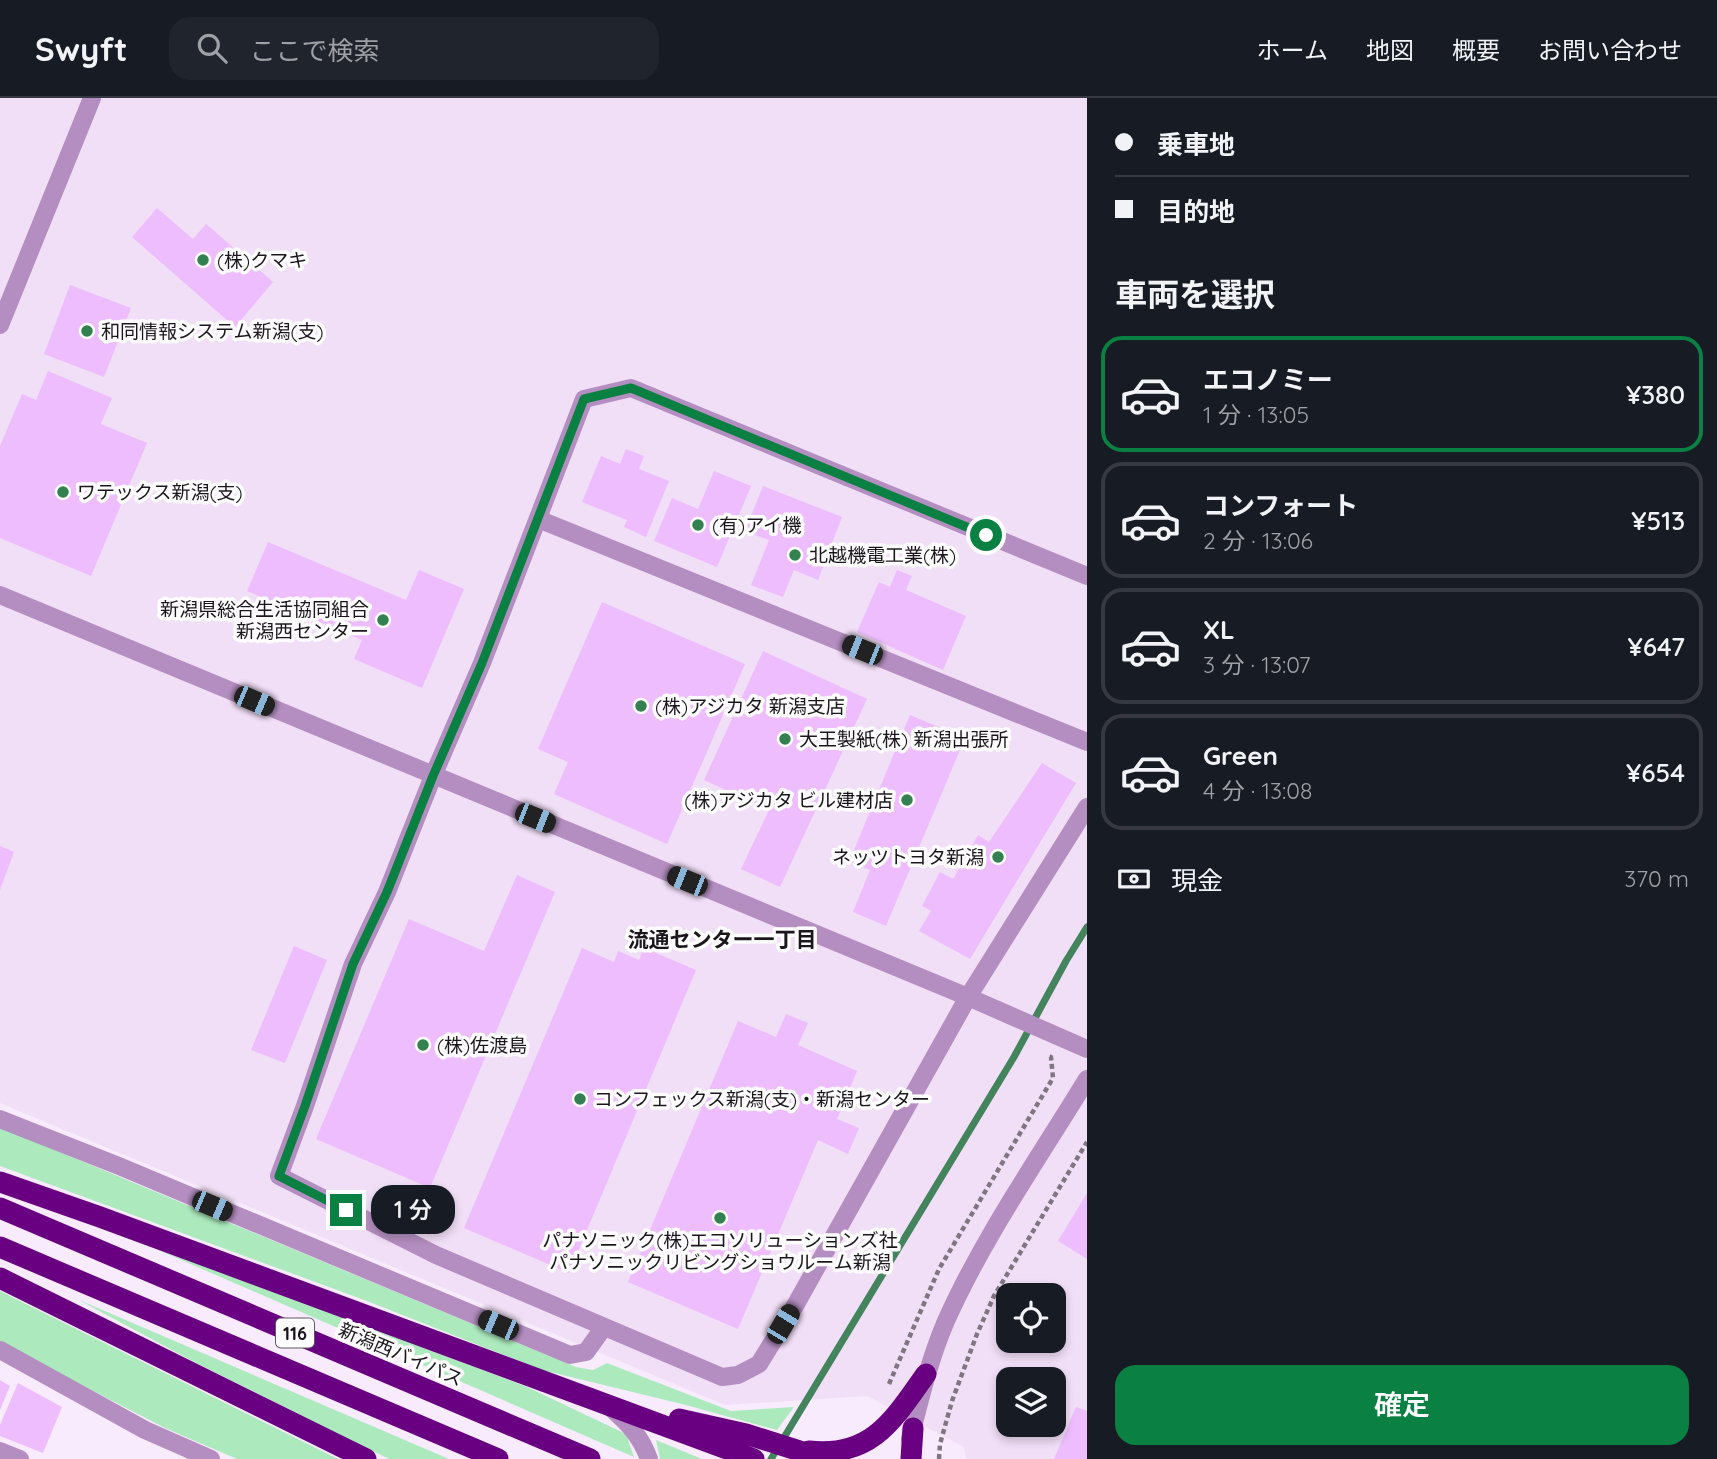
<!DOCTYPE html>
<html lang="ja">
<meta charset="utf-8">
<style>
body{margin:0;font-family:Quicksand,"Noto Sans JP",sans-serif;background:#20242c;color:#f1f3f6;height:100vh;display:flex;flex-direction:column;font-size:26px;white-space:nowrap}
*{box-sizing:border-box;margin:0}
p{font-size:23px;color:#9ea1a6}
.icon{flex:none;width:38px;height:38px;fill:none;stroke:currentColor;stroke-width:2;stroke-linecap:round;stroke-linejoin:round}
.map{position:relative;flex:1;overflow:hidden}
.details{display:flex;flex-direction:column;background:#171b24;width:630px}
.details>*{flex:none}
.top-card{display:grid;align-content:center;height:154px;padding:0 28px;background:#171b24}
.fabs{position:absolute;left:996px;top:1185px;display:grid;gap:14px}
.fabs a{display:grid;place-items:center;width:70px;height:70px;border-radius:14px;background:#171b24;box-shadow:0 4px 10px #0003;font-size:35px}
.end{position:absolute;width:32px;height:32px;margin:-16px;border:9px solid #0b8043;background:#fff;box-shadow:0 0 0 4px #fff}
.from{border-radius:50%}
.bubble{position:absolute;height:49px;border-radius:21px;background:#171b24;box-shadow:0 4px 10px #0003;font-size:23px;font-weight:600;line-height:49px;text-align:center}
.car{position:absolute;width:21px;height:42px;margin:-21px -10px;border-radius:9px;box-shadow:0 0 5px 2px #0007;background:linear-gradient(#222 24%,#8ab4d8 0 40%,#222 0 76%,#8ab4d8 0 86%,#222 0)}
.top-card b{display:flex;align-items:center;gap:24px;height:66px;font-size:26px}
.top-card b+b{border-top:2px solid #363941}
.top-card i{width:18px;height:18px;background:#f1f3f6}
ul{padding:0;list-style:none}
li{display:flex;align-items:center;gap:21px;height:116px;margin:0 14px 10px;padding:0 14px;border:4px solid #363941;border-radius:21px}
li div{flex:1}
li b{display:block;font-size:26px}
li em{font-style:normal;font-weight:600}
li.current{border-color:#0b8043}
li>.icon{width:63px;height:63px;stroke-width:1.5}
h2{padding:0 28px;font-size:32px;line-height:84px}
.pay{display:flex;align-items:center;gap:18px;height:77px;padding:0 28px;font-size:26px}
.pay p{margin-inline-start:auto}
.cta{display:flex;gap:14px;margin-top:auto;padding:14px 28px}
.cta a{flex:1;height:80px;border-radius:21px;background:#0b8043;color:#fff;font-size:28px;font-weight:600;line-height:80px;text-align:center}
header{display:flex;align-items:center;gap:42px;box-sizing:border-box;height:98px;padding:0 35px;background:#171b24;border-bottom:2px solid #363941}
header strong{font-size:33px}
nav{display:flex;gap:38px;margin-inline-start:auto;font-size:24px}
.search{width:490px;height:63px;background:#20242c;display:flex;align-items:center;gap:18px;box-sizing:border-box;padding:0 24px;border-radius:21px;color:#9ea1a6;font-size:26px}
main{display:flex;flex:1;min-height:0}
.map>svg:first-child{display:block}
</style>
<header>
<strong>Swyft</strong>
<div class="search"><svg class="icon" aria-label="search" viewBox="0 0 24 24"><circle cx="10" cy="10" r="6"/><path d="M15 15l6 6"/></svg>ここで検索</div>
<nav><a>ホーム</a><a>地図</a><a>概要</a><a>お問い合わせ</a></nav>
</header>
<main>
<div class="map">
<svg width="1087" height="1361" viewBox="0 0 1087 1361">
<rect width="100%" height="100%" fill="#f8ebfd"/>
<path fill="#f1def7" fill-rule="evenodd" d="M0,0H1087V1361H966L964,1349L867,1298L725,1307L0,1005ZM1008,1197H1054V1242H1008ZM1008,1281H1054V1326H1008Z"/>
<path fill="#aceabe" d="M0,1029L576,1269L593,1272L607,1265L731,1313L794,1309L777,1332L682,1306L542,1272L367,1203L0,1068Z
M108,1130L525,1288L626,1336L634,1359Z
M0,1193L338,1361H237L165,1330L0,1245Z
M77,1201L449,1361H389L198,1266Z
M656,1342L702,1361H660Z"/>
<g fill="none" stroke-linecap="round" stroke-linejoin="round">
<path stroke="#43845c" stroke-width="7" d="M771,1361L1014,959L1066,863L1087,829"/>
</g>
<path fill="#eebdfd" d="M157,110L193,141L206,126L273,184L235,229L132,139Z
M70,187L131,210L104,279L44,256Z
M48,273L112,300L101,326L147,345L91,478L0,440V348L22,296L36,302Z
M626,351L644,358L639,371L669,383L646,439L624,429L627,422L582,404L601,358L620,366Z
M714,373L751,388L717,469L654,443L672,400L698,411Z
M763,388L842,419L818,482L794,472L783,499L751,487L769,442L745,433Z
M268,444L406,502L419,472L464,491L422,590L354,561L362,542L247,493Z
M897,472L912,478L906,492L966,518L943,572L857,534L879,484L890,489Z
M602,504L745,566L667,746L554,696L568,664L538,651Z
M763,553L867,601L780,789L741,771L769,712L704,682Z
M910,617L965,640L886,828L853,814L870,772L849,764Z
M1042,665L1076,685L970,861L919,833L931,813L922,808L940,774L953,781L978,737L989,744Z
M0,748L14,754L0,792Z
M517,777L555,794L430,1090L316,1041L409,821L484,853Z
M294,848L327,862L285,965L251,952Z
M582,850L614,864L618,853L639,862L644,850L696,872L569,1175L464,1130Z
M786,916L808,925L798,947L857,973L837,1021L859,1030L848,1056L818,1042L738,1231L628,1184L738,923L776,939Z
M1087,1095V1161L1058,1143Z
M0,1282L10,1288L0,1312Z
M18,1285L62,1309L43,1355L0,1338V1327Z
M1076,1309L1087,1313V1361H1054Z"/>
<g fill="none" stroke-linecap="round" stroke-linejoin="round">
<path stroke="#7f7682" stroke-width="4.5" stroke-dasharray="5 3.5" stroke-linecap="butt" d="M889,1286L939,1171L1053,980L1051,959L1047,958
M939,1361L940,1346L952,1303L977,1236L994,1198L1087,1044"/>
<path stroke="#b48ec0" stroke-width="18" d="M0,227L92,0
M538,421L1087,644
M1087,478L631,290L584,301L482,565L433,678L387,794L353,866L305,1008L279,1078L436,1157L722,1279L738,1277L759,1266L796,1206L968,899L1087,709
M0,497L968,899L1087,951
M0,1021L119,1068L570,1257L586,1254L604,1229
M0,1252L145,1332L211,1361
M612,1311C629,1326 641,1339 649,1361
M910,1341C920,1301 930,1260 946,1223C984,1138 1039,1060 1087,981
M0,1353L20,1361"/>
<path stroke="#690082" stroke-width="21" d="M0,1084L100,1119L754,1361
M0,1110L590,1361
M0,1149L498,1361
M0,1180L366,1361
M679,1321L746,1336L825,1361
M809,1353C872,1360 894,1321 926,1276
M911,1361L913,1330"/>
</g>
<g fill="none" stroke-linecap="round" stroke-linejoin="round">
<path stroke="#0b8043" stroke-width="9" d="M346,1112L279,1078L305,1008L353,866L387,794L433,678L482,565L584,301L631,290L986,437"/>
</g>
<g fill="#338150" stroke="#fdfdfd" stroke-width="2.5">
<circle cx="203" cy="162" r="7"/>
<circle cx="87" cy="233" r="7"/>
<circle cx="63" cy="394" r="7"/>
<circle cx="698" cy="427" r="7"/>
<circle cx="795" cy="457" r="7"/>
<circle cx="383" cy="522" r="7"/>
<circle cx="641" cy="608" r="7"/>
<circle cx="785" cy="641" r="7"/>
<circle cx="907" cy="702" r="7"/>
<circle cx="998" cy="759" r="7"/>
<circle cx="423" cy="947" r="7"/>
<circle cx="580" cy="1001" r="7"/>
<circle cx="720" cy="1120" r="7"/>
</g>
<g text-anchor="middle" dominant-baseline="central" stroke-width="7" stroke-linejoin="round" paint-order="stroke">
<rect fill="#fdfdfd" stroke="#5e5b60" stroke-width="2" x="276" y="1220.5" width="38" height="29" rx="5"/>
<g font-size="18" font-weight="bold" fill="#1a161c">
<text x="295" y="1235">116</text>
</g>
<g font-size="19" fill="#1a161c" stroke="#fdfdfd" text-anchor="start">
<text x="217" y="162">(株)クマキ</text>
<text x="101" y="233">和同情報システム新潟(支)</text>
<text x="77" y="394">ワテックス新潟(支)</text>
<text x="712" y="427">(有)アイ機</text>
<text x="809" y="457">北越機電工業(株)</text>
<text x="369" y="511" text-anchor="end">新潟県総合生活協同組合<tspan x="369" dy="22">新潟西センター</tspan></text>
<text x="655" y="608">(株)アジカタ 新潟支店</text>
<text x="799" y="641">大王製紙(株) 新潟出張所</text>
<text x="893" y="702" text-anchor="end">(株)アジカタ ビル建材店</text>
<text x="984" y="759" text-anchor="end">ネッツトヨタ新潟</text>
<text x="437" y="947">(株)佐渡島</text>
<text x="594" y="1001">コンフェックス新潟(支)・新潟センター</text>
<text x="720" y="1142" text-anchor="middle">パナソニック(株)エコソリューションズ社<tspan x="720" dy="22">パナソニックリビングショウルーム新潟</tspan></text>
</g>
<g font-size="19" fill="#1a161c" stroke="#fdfdfd">
<text transform="translate(401 1256) rotate(23)">新潟西バイパス</text>
</g>
<g font-size="21" font-weight="bold" fill="#1a161c" stroke="#fdfdfd">
<text x="722" y="841">流通センター一丁目</text>
</g>
</g>
</svg>
<div class="fabs">
<a><svg class="icon" aria-label="locate" viewBox="0 0 24 24"><circle cx="12" cy="12" r="6"/><path d="M12 2v4M12 18v4M2 12h4M18 12h4"/></svg></a>
<a><svg class="icon" aria-label="layers" viewBox="0 0 24 24"><path d="M12 4l9 5-9 5-9-5zM3 14l9 5 9-5"/></svg></a>
</div>
<i class="end from" style="left:986px;top:437px"></i>
<i class="end" style="left:346px;top:1112px"></i>
<div class="bubble" style="left:371px;top:1087px;width:84px">1 分</div>
<i class="car" style="left:862px;top:552px;rotate:292deg"></i>
<i class="car" style="left:254px;top:603px;rotate:113deg"></i>
<i class="car" style="left:535px;top:720px;rotate:112deg"></i>
<i class="car" style="left:687px;top:783px;rotate:292deg"></i>
<i class="car" style="left:212px;top:1108px;rotate:113deg"></i>
<i class="car" style="left:783px;top:1226px;rotate:31deg"></i>
<i class="car" style="left:498px;top:1227px;rotate:293deg"></i>
</div>
<section class="details">
<div class="top-card">
<b><i class="from"></i>乗車地</b>
<b><i></i>目的地</b>
</div>
<h2>車両を選択</h2>
<ul>
<li class="current"><svg class="icon" aria-label="car" viewBox="0 0 24 24"><path d="M5 17H2v-5l4-1 3-4h7l3 4 3 1v5h-3M9 17h6M6 11h13"/><circle cx="7" cy="17" r="2"/><circle cx="17" cy="17" r="2"/></svg><div><b>エコノミー</b><p>1 分 · 13:05</p></div><em>¥380</em></li>
<li><svg class="icon" aria-label="car" viewBox="0 0 24 24"><path d="M5 17H2v-5l4-1 3-4h7l3 4 3 1v5h-3M9 17h6M6 11h13"/><circle cx="7" cy="17" r="2"/><circle cx="17" cy="17" r="2"/></svg><div><b>コンフォート</b><p>2 分 · 13:06</p></div><em>¥513</em></li>
<li><svg class="icon" aria-label="car" viewBox="0 0 24 24"><path d="M5 17H2v-5l4-1 3-4h7l3 4 3 1v5h-3M9 17h6M6 11h13"/><circle cx="7" cy="17" r="2"/><circle cx="17" cy="17" r="2"/></svg><div><b>XL</b><p>3 分 · 13:07</p></div><em>¥647</em></li>
<li><svg class="icon" aria-label="car" viewBox="0 0 24 24"><path d="M5 17H2v-5l4-1 3-4h7l3 4 3 1v5h-3M9 17h6M6 11h13"/><circle cx="7" cy="17" r="2"/><circle cx="17" cy="17" r="2"/></svg><div><b>Green</b><p>4 分 · 13:08</p></div><em>¥654</em></li>
</ul>
<div class="pay"><svg class="icon" aria-label="cash" viewBox="0 0 24 24"><path d="M3 7h18v10H3z"/><circle cx="12" cy="12" r="2"/></svg>現金<p>370 m</p></div>
<div class="cta"><a>確定</a></div>
</section>
</main>
